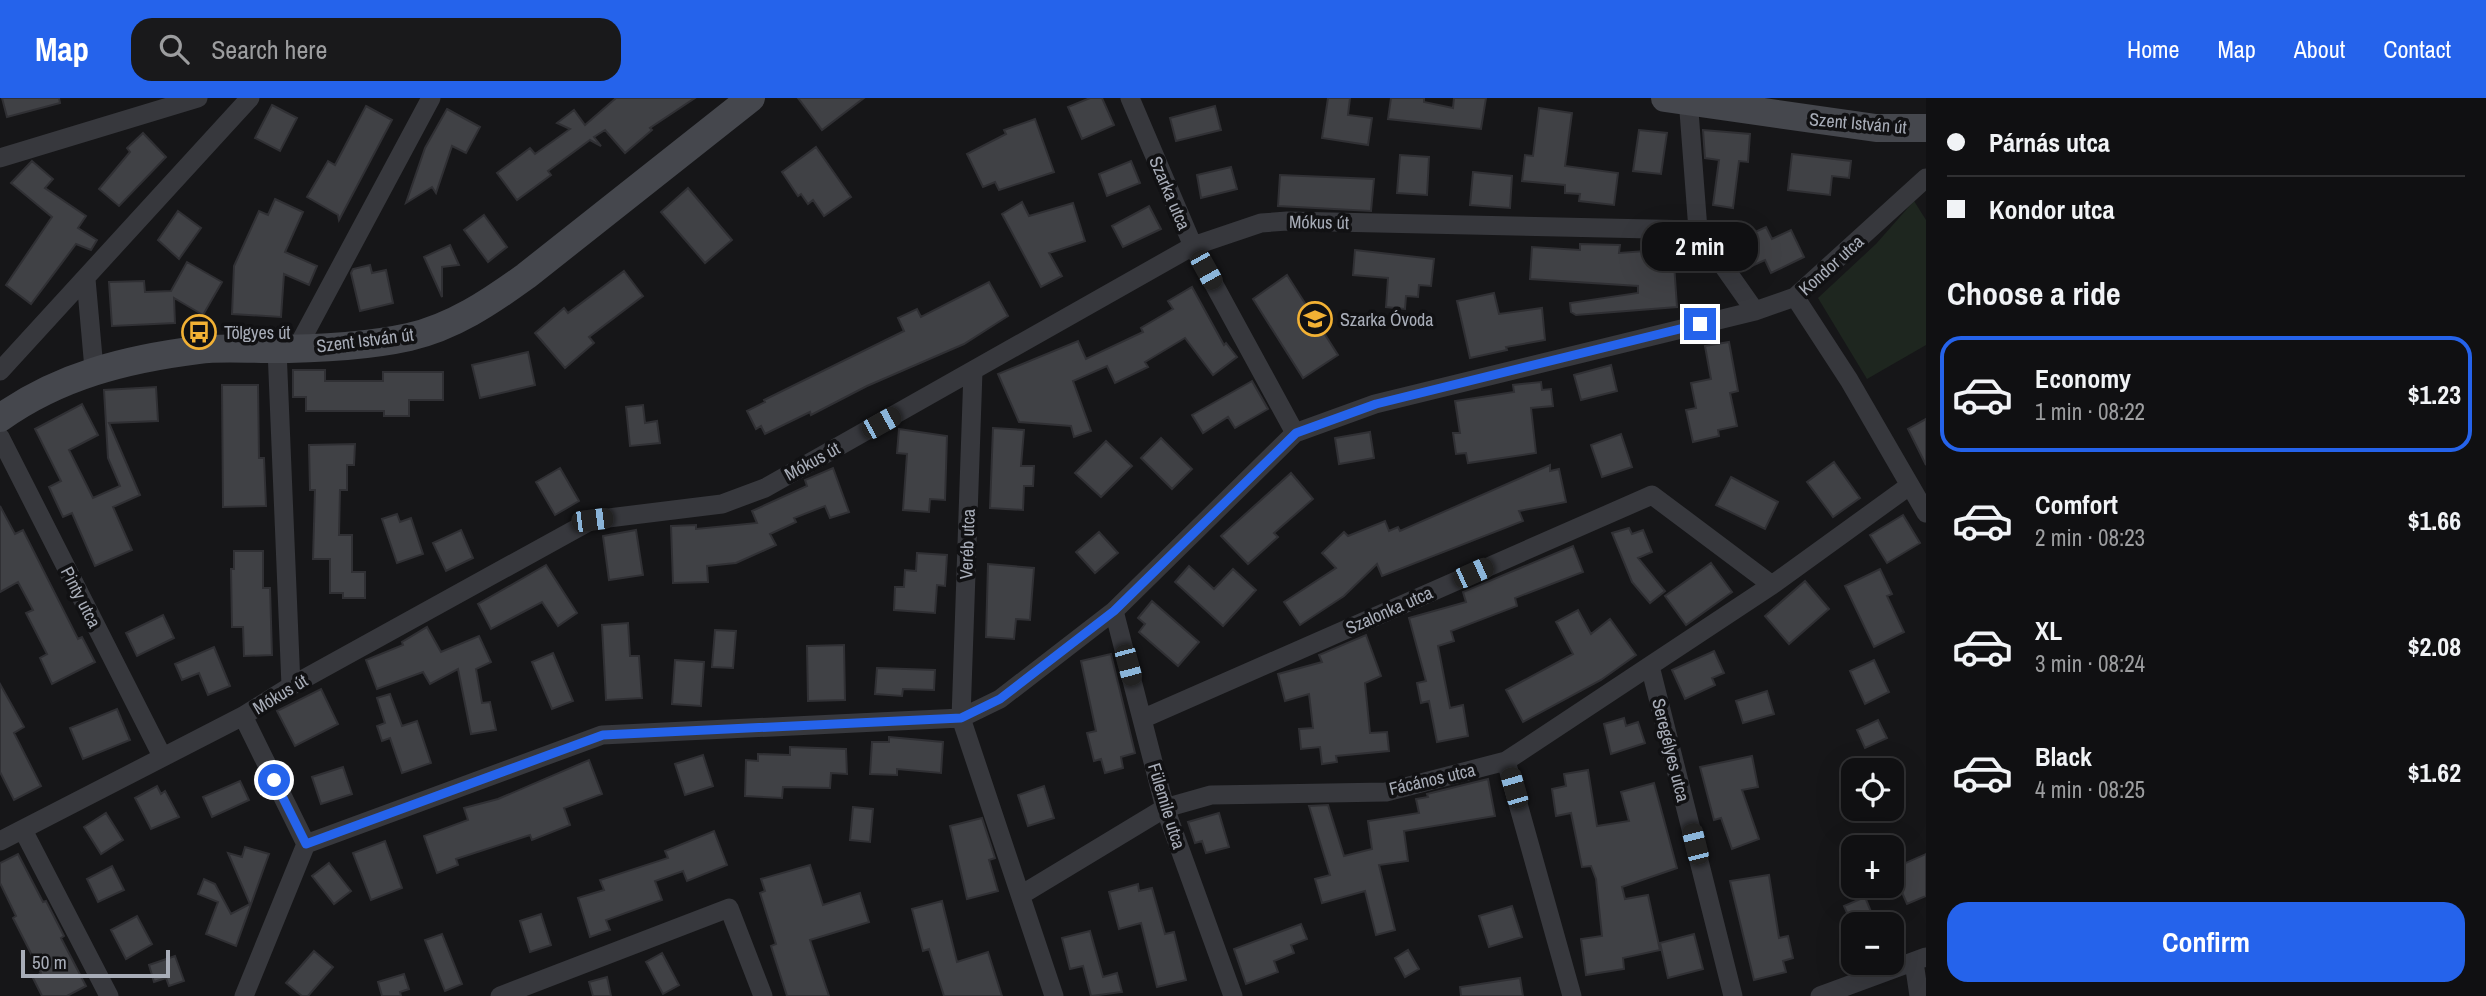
<!DOCTYPE html>
<meta charset="utf-8">
<style>
body{margin:0;font-family:"Archivo Narrow",sans-serif;background:#19191b;color:#f1f3f6;height:100vh;display:flex;flex-direction:column;font-size:26px;white-space:nowrap}
*{box-sizing:border-box;margin:0}
p{font-size:23px;color:#9c9d9f}
.icon{flex:none;width:38px;height:38px;fill:none;stroke:currentColor;stroke-width:2;stroke-linecap:round;stroke-linejoin:round}
.map{position:relative;flex:1;overflow:hidden}
.side{display:flex;flex-direction:column;background:#101012;width:560px}
.side>*{flex:none}
.guide{display:grid;align-content:center;height:154px;padding:0 21px;background:#101012}
.fabs{position:absolute;left:1841px;top:660px;display:grid;gap:14px}
.fabs a{display:grid;place-items:center;width:63px;height:63px;border-radius:14px;background:#101012;box-shadow:0 7px 28px #0002,0 0 0 2px #303032;font-size:35px}
.scale{position:absolute;left:21px;bottom:18px;width:149px;box-sizing:border-box;padding-left:7px;border:4px solid #a8adb8;border-top:0;font-size:19px;line-height:24px;white-space:nowrap;color:#a8adb8;-webkit-text-stroke:5px #111113;paint-order:stroke}
.end{position:absolute;width:32px;height:32px;margin:-16px;border:9px solid #2563eb;background:#fff;box-shadow:0 0 0 4px #fff}
.from{border-radius:50%}
.bubble{position:absolute;height:49px;border-radius:21px;background:#101012;box-shadow:0 7px 28px #0002,0 0 0 2px #303032;font-size:23px;font-weight:700;line-height:49px;text-align:center}
.car{position:absolute;width:21px;height:42px;margin:-21px -10px;border-radius:9px;box-shadow:0 0 5px 2px #0007;background:linear-gradient(#222 24%,#8ab4d8 0 40%,#222 0 76%,#8ab4d8 0 86%,#222 0)}
.guide b{display:flex;align-items:center;gap:24px;height:66px;font-size:26px}
.guide b+b{border-top:2px solid #303032}
.guide i{width:18px;height:18px;background:#f1f3f6}
ul{padding:0;list-style:none}
li{display:flex;align-items:center;gap:21px;height:116px;margin:0 14px 10px;padding:0 7px;border:4px solid transparent;border-radius:21px}
li div{flex:1}
li b{display:block;font-size:26px}
li em{font-style:normal;font-weight:700}
li.on{border-color:#2563eb}
li>.icon{width:63px;height:63px;stroke-width:1.5}
h2{padding:0 21px;font-size:32px;line-height:84px}
.cta{display:flex;gap:14px;margin-top:auto;padding:14px 21px}
.cta a{flex:1;height:80px;border-radius:21px;background:#2563eb;color:#fff;font-size:28px;font-weight:700;line-height:80px;text-align:center}
header{display:flex;align-items:center;gap:42px;box-sizing:border-box;height:98px;padding:0 35px;background:#2563eb;color:#fff}
header strong{font-size:33px}
nav{display:flex;gap:38px;margin-inline-start:auto;font-size:24px}
.search{width:490px;height:63px;background:#19191b;display:flex;align-items:center;gap:18px;box-sizing:border-box;padding:0 24px;border-radius:21px;color:#9c9d9f;font-size:26px}
main{display:flex;flex:1;min-height:0}
.map>svg:first-child{display:block}
</style>
<header>
<strong>Map</strong>
<div class="search"><svg class="icon" aria-label="search" viewBox="0 0 24 24"><circle cx="10" cy="10" r="6"/><path d="M15 15l6 6"/></svg>Search here</div>
<nav><a>Home</a><a>Map</a><a>About</a><a>Contact</a></nav>
</header>
<main>
<div class="map">
<svg width="1926" height="898" viewBox="0 0 1926 898">
<rect width="100%" height="100%" fill="#161618"/>
<path fill="#1e261f" d="M1914,103L1926,122V247L1867,281L1818,200L1876,146Z"/>
<path fill="#404145" stroke="#303034" stroke-width="2" d="M2,0H59L60,5L7,19Z
M616,0H695L650,30L652,32L625,55L605,32L594,39L601,48L590,42L548,73L551,77L517,102L497,75L530,50L535,56L570,31L557,25L574,12L585,27Z
M798,0H864L822,32Z
M1090,0H1102L1114,27L1082,41L1068,9Z
M1328,0H1350L1348,17L1372,20L1368,47L1322,40Z
M1391,0H1424V4L1453,10L1454,0H1486L1481,31L1388,21Z
M272,7L297,20L280,53L255,40Z
M366,8L392,22L339,122L338,117L307,99L328,63L335,67Z
M1215,8L1221,32L1176,43L1170,20Z
M1539,10L1572,15L1565,68L1618,75L1614,107L1579,103L1580,96L1565,95V87L1522,83L1525,57L1533,58Z
M447,11L480,29L466,55L452,48L436,95L432,89L406,105L425,50Z
M1035,21L1054,74L999,92L995,84L983,89L967,56L1006,36L1004,32Z
M1639,32L1667,35L1661,76L1633,73Z
M1703,32L1750,36L1748,64L1739,63L1733,110L1713,107L1719,62L1705,60Z
M143,35L166,59L119,108L99,91L130,54L127,50Z
M816,49L851,99L824,118L813,102L808,106L801,96L798,98L782,74Z
M1792,56L1851,63L1849,80L1832,78L1830,97L1788,92Z
M1400,57L1429,59L1427,97L1397,95Z
M32,63L53,81L45,90L86,118L78,130L97,142L91,152L76,146L31,206L6,187L52,119L11,85Z
M1131,63L1140,85L1107,98L1099,76Z
M1231,69L1237,91L1201,100L1197,77Z
M1473,74L1512,78L1510,110L1470,107Z
M1280,77L1374,81L1371,113L1278,108Z
M688,90L732,142L705,165L661,114Z
M275,101L303,114L285,154L317,168L309,187L284,176L281,219L232,216L234,168L259,113L268,117Z
M1022,104L1029,118L1073,105L1085,143L1049,155L1062,178L1041,189L1002,116Z
M1149,108L1161,131L1123,149L1112,128Z
M178,113L201,130L179,161L158,142Z
M484,117L507,149L488,164L464,132Z
M1766,129L1772,141L1791,132L1804,159L1771,175L1765,162L1745,171L1733,144Z
M1580,146L1620,147L1619,155L1673,151L1677,209L1576,217L1571,214L1570,205L1638,195V188L1530,181L1532,149L1580,152Z
M450,147L459,167L442,169V199L424,159Z
M1355,152L1434,161L1431,188L1419,187L1418,199L1406,198L1405,211L1386,209L1388,180L1353,177Z
M187,164L222,184L203,217L174,200L175,225L112,228L109,184L144,183L145,194L171,193Z
M370,167L372,175L386,172L393,205L360,213L351,175L353,171Z
M624,173L643,198L589,239L594,245L565,270L535,235L564,210L568,215Z
M1287,177L1338,257L1303,280L1253,201Z
M989,184L1008,218L964,246L867,288L811,317L810,314L765,336L761,328L756,331L747,313L765,304L764,302L904,233L898,220L917,211L921,219Z
M1192,189L1224,247L1226,245L1237,259L1213,277L1185,240L1145,264L1148,269L1115,285L1107,268L1073,283L1091,333L1074,339L1071,328L1019,324L998,276L1078,243L1086,261L1143,234L1141,230L1173,211L1168,203Z
M1494,195L1499,216L1542,210L1545,242L1506,249L1507,252L1470,260L1457,203Z
M1729,244L1738,293L1730,295L1737,328L1718,332L1719,338L1693,344L1686,312L1696,310L1691,285L1711,281L1705,248Z
M528,254L535,287L480,300L472,267Z
M1611,267L1617,293L1581,302L1574,277Z
M293,272H325V283H383V274H443V302H409V318H384V313H306V299H293Z
M1252,283L1268,311L1235,330L1228,319L1203,335L1192,317Z
M1541,284L1542,292L1551,291L1553,308L1531,310L1536,355L1468,365L1466,355L1456,356L1453,335H1460L1455,303L1514,294L1513,287Z
M222,287H258L259,360H264L266,408L223,409Z
M156,289L158,323L109,325L140,397L113,409L132,452L95,468L72,415L63,419L49,389L61,383L35,331L82,306L98,337L69,352L93,400L120,388L108,360L104,292Z
M643,307L645,325L657,323L660,345L630,348L626,309Z
M1926,321V367L1908,331Z
M993,330L1024,332L1021,368H1034L1033,388H1024L1023,412L990,410Z
M899,331L947,338L945,402L930,401L929,414L903,412L907,356L897,355Z
M1370,334L1374,360L1339,366L1335,340Z
M1621,336L1632,369L1602,379L1591,347Z
M1161,340L1192,371L1172,391L1141,360Z
M1106,343L1132,368L1101,399L1075,375Z
M355,346L354,367H347V392H340L339,437H352V474H365V500H343V495H330V461H313L315,392H310L309,347Z
M1834,364L1860,400L1833,419L1807,384Z
M1550,367V373L1559,371L1566,404L1519,413L1523,423L1382,478L1377,466L1344,498L1300,527L1284,504L1336,470L1322,455L1344,434L1348,438L1385,423L1389,433L1398,429L1400,433Z
M560,370L579,403L555,417L536,384Z
M833,370L849,414L830,420L825,408L794,420L796,424L770,436L776,447L736,465L707,468L708,484L673,485L671,428L696,427V431L757,425L752,413L807,388L805,382Z
M1291,375L1313,401L1274,435L1278,439L1248,466L1221,438Z
M1731,379L1778,404L1765,431L1716,407Z
M0,408L15,436L23,432L78,541L82,539L95,564L52,586L40,560L47,556L26,515L33,512L18,484L0,494Z
M397,416L400,424L411,420L423,456L397,465L382,421Z
M1903,417L1920,445L1887,465L1870,437Z
M1629,430L1632,436L1643,432L1652,454L1638,460L1665,493L1650,505L1632,484L1612,435Z
M461,432L473,460L446,473L433,445Z
M636,432L643,477L609,482L603,438Z
M1099,434L1118,455L1095,475L1076,454Z
M1573,448L1583,474L1515,500L1517,508L1451,533L1454,543L1438,548L1450,610L1463,607L1468,638L1437,644L1429,603L1421,605L1417,585L1426,583L1409,520L1466,504L1463,494Z
M234,453H263V490H270L272,557L244,558L243,529H232L231,471H234Z
M917,455L947,457L945,488L937,487L935,515L894,512L895,489H904L905,472L916,473Z
M1711,465L1732,494L1686,527L1665,498Z
M988,466L1034,470L1030,522L1016,521L1014,541L986,539Z
M546,467L577,515L558,528L542,504L491,531L478,506Z
M1189,468L1214,491L1233,471L1256,492L1223,528L1175,484Z
M1880,471L1892,496L1887,498L1904,534L1874,549L1845,488Z
M1805,483L1829,511L1789,546L1765,518Z
M1152,503L1199,544L1178,568L1139,534L1145,526L1138,520Z
M1578,512L1591,536L1610,521L1636,557L1601,582L1523,624L1506,592L1573,556L1556,524Z
M163,517L174,540L137,558L126,535Z
M628,525L630,558H639L642,600L606,602L602,527Z
M427,529L441,554L479,538L491,564L476,571L482,605L490,604L496,632L471,636L458,571L430,586L423,574L377,591L366,562L403,547L402,544Z
M715,532L736,533L733,570L712,569Z
M1366,537L1381,578L1365,585L1370,635L1387,634L1389,653L1336,658L1337,664L1322,666L1320,649L1301,651L1299,631L1313,630L1309,596L1285,603L1278,576L1322,564L1319,557Z
M844,547L845,602L808,603L807,548Z
M214,549L230,588L208,597L199,575L182,582L175,566Z
M1714,553L1724,575L1712,580L1715,587L1685,601L1672,572Z
M553,555L573,603L552,611L532,564Z
M1111,556L1135,655L1121,659L1123,670L1105,675L1101,661L1094,663L1087,635L1096,633L1081,563Z
M675,562L704,564L701,608L672,606Z
M1874,562L1889,594L1865,606L1850,573Z
M877,570L935,572L934,592L903,591L902,598L875,596Z
M0,586L24,629L14,635L41,688L14,702L0,674Z
M321,591L338,626L295,648L277,613Z
M1767,593L1774,616L1743,625L1736,603Z
M390,596L402,628L417,623L431,665L402,675L390,640L382,643L377,628L385,625L377,600Z
M117,611L130,642L83,661L70,630Z
M1624,620L1626,628L1638,624L1645,645L1611,656L1604,626Z
M1878,622L1887,640L1865,650L1857,632Z
M889,639L943,644L941,675L897,671V677L870,676L872,644H889Z
M790,649L846,651L847,676L831,675L830,690L783,689L782,700L745,698L746,662L758,663V656L790,657Z
M703,657L713,688L685,697L675,666Z
M1752,658L1758,689L1742,692L1759,741L1732,751L1721,720L1714,722L1700,669Z
M589,662L602,696L564,710L570,727L532,742L530,737L456,761L458,767L437,775L424,738L468,722L464,710L498,701Z
M343,669L352,696L321,706L312,679Z
M1588,672L1597,728L1629,723L1621,694L1654,685L1677,770L1622,789L1625,801L1648,797L1660,852L1623,860L1624,871L1586,877L1581,841L1602,838L1596,781L1591,768L1582,769L1571,715L1556,718L1552,691L1566,688L1564,676Z
M1488,681L1495,718L1404,733L1408,763L1379,767L1395,832L1376,837L1365,793L1322,805L1315,781L1330,777L1309,708L1328,707L1344,758L1372,751L1368,723L1419,715L1416,701L1428,699L1427,696Z
M240,683L249,702L212,719L203,699Z
M157,688L161,696L165,693L179,719L151,731L135,700Z
M1044,688L1054,720L1028,728L1018,697Z
M853,709L873,711L870,744L850,742Z
M106,715L123,742L101,756L84,729Z
M1219,715L1229,749L1206,755L1202,743L1195,745L1188,724Z
M982,720L995,760L989,762L998,793L967,801L950,728Z
M714,733L727,767L687,783L683,773L655,783L662,802L606,822L610,832L590,839L578,800L604,792L600,782L668,760L665,753Z
M385,743L402,790L371,802L353,755Z
M245,749L269,756L236,848L206,836L218,804L198,796L204,781L215,786L231,816L250,806L228,755L242,759Z
M18,756L43,804L46,803L64,838L61,840L86,888L67,898H42L33,880L41,875L13,820L16,818L0,785V765Z
M1926,756V798L1907,806L1892,771Z
M329,765L351,793L334,806L312,778Z
M810,767L823,807L860,795L869,824L810,842L829,898H787L771,848L776,846L760,795L765,793L761,781Z
M112,768L124,792L98,804L87,781Z
M1769,777L1779,840L1788,838L1793,860L1783,863L1786,874L1754,882L1730,783Z
M1138,786L1139,793L1152,790L1165,836L1174,834L1186,882L1157,889L1141,825L1119,831L1109,794Z
M1865,799L1876,826H1852L1844,808Z
M942,803L957,864L988,854L1002,898H944L929,851L923,853L912,811Z
M1512,808L1522,839L1489,849L1479,818Z
M541,816L551,847L530,854L520,823Z
M137,818L152,846L126,861L111,832Z
M1301,826L1307,841L1291,847L1294,855L1274,863L1278,874L1246,886L1234,851Z
M1090,833L1103,879L1117,875L1122,894L1091,898L1083,868L1070,871L1062,840Z
M442,836L462,886L445,893L425,842Z
M1694,836L1703,871L1668,880L1660,845Z
M1408,852L1419,871L1405,879L1395,860Z
M314,853L333,869L308,898H302L286,885Z
M662,855L679,887L663,896L646,864Z
M175,858L184,883L169,888L166,880L154,884L149,867Z
M404,876L409,891L400,894L401,898H382L378,884Z
M607,879L611,898H593L589,884Z
M1520,880L1523,898H1461L1460,889Z"/>
<g fill="none" stroke-linecap="round" stroke-linejoin="round">
<path stroke="#37383d" stroke-width="19" d="M1130,0L1193,148L1295,335
M1688,0L1698,132L1755,213
M0,60L198,0
M86,181L94,271
M1795,199L1849,282L1926,415
M297,250L431,0
M277,251L291,588
M0,273L250,0
M973,273L961,620L1054,898
M0,339L162,658
M1114,513L1165,710L1233,898
M1650,568L1733,898
M243,618L306,746L244,898
M1142,621L1652,397L1772,487
M1506,663L1572,898
M23,732L109,898
M0,743L243,618L291,588L592,422L722,406L765,390L1193,148L1261,125L1287,123L1698,132
M306,746L602,637L961,620L1000,601L1114,513L1295,335L1375,306L1755,213L1795,199L1926,80
M1021,797L1165,710L1211,697L1386,694L1506,663L1772,487L1909,388
M1914,864L1919,898
M500,898L729,810L763,898
M1820,898L1926,859"/>
<path stroke="#45474d" stroke-width="28" d="M1665,0L1876,30H1926
M0,320C59,278 126,261 198,252C220,249 244,251 267,251C313,251 364,249 409,239C453,229 490,204 526,178L751,0"/>
</g>
<g fill="none" stroke-linecap="round" stroke-linejoin="round">
<path stroke="#2563eb" stroke-width="9" d="M274,682L306,746L603,637L961,620L1000,601L1114,513L1296,335L1376,306L1700,226"/>
</g>
<defs>
<g id="school-ring" transform="scale(1.75)"><circle r="9.5" fill="#111113" stroke="#f2b134" stroke-width="1.5"/><path d="M0-5L7-2L0 1L-7-2ZM-4 1L0 2.5L4 1V4Q0 6-4 4Z" fill="#f2b134"/></g>
<g id="bus-ring" transform="scale(1.75)"><circle r="9.5" fill="#111113" stroke="#f2b134" stroke-width="1.5"/><path d="M-5-6H5V4H4V6H2V4H-2V6H-4V4H-5ZM-3.5-4V0h7V-4ZM-3.5 1.2v1.5H-2V1.2ZM2 1.2v1.5H3.5V1.2Z" fill="#f2b134"/></g>
</defs>
<g fill-rule="evenodd">
<use href="#school-ring" x="1315" y="221"/>
<use href="#bus-ring" x="199" y="234"/>
</g>
<g text-anchor="middle" dominant-baseline="central" stroke-width="7" stroke-linejoin="round" paint-order="stroke">
<g font-size="18" fill="#a8adb8" stroke="#111113">
<text transform="translate(1858 25) rotate(5)">Szent István út</text>
<text transform="translate(1170 95) rotate(67)">Szarka utca</text>
<text transform="translate(1319 124) rotate(1)">Mókus út</text>
<text transform="translate(1831 167) rotate(-42)">Kondor utca</text>
<text transform="translate(365 242) rotate(-7)">Szent István út</text>
<text transform="translate(812 363) rotate(-29)">Mókus út</text>
<text transform="translate(967 446) rotate(-88)">Veréb utca</text>
<text transform="translate(81 499) rotate(63)">Pinty utca</text>
<text transform="translate(1389 512) rotate(-24)">Szalonka utca</text>
<text transform="translate(280 596) rotate(-31)">Mókus út</text>
<text transform="translate(1671 652) rotate(76)">Seregélyes utca</text>
<text transform="translate(1432 681) rotate(-13)">Fácános utca</text>
<text transform="translate(1167 708) rotate(73)">Fülemile utca</text>
</g>
<g font-size="18" fill="#a8adb8" stroke="#111113" text-anchor="start">
<text x="1340" y="221">Szarka Óvoda</text>
<text x="224" y="234">Tölgyes út</text>
</g>
</g>
</svg>
<div class="fabs">
<a><svg class="icon" aria-label="locate" viewBox="0 0 24 24"><circle cx="12" cy="12" r="6"/><path d="M12 2v4M12 18v4M2 12h4M18 12h4"/></svg></a>
<a>+</a>
<a>−</a>
</div>
<div class="scale">50 m</div>
<i class="end from" style="left:274px;top:682px"></i>
<i class="end" style="left:1700px;top:226px"></i>
<div class="bubble" style="left:1642px;top:124px;width:116px">2 min</div>
<i class="car" style="left:1206px;top:172px;rotate:151deg"></i>
<i class="car" style="left:881px;top:325px;rotate:61deg"></i>
<i class="car" style="left:592px;top:422px;rotate:83deg"></i>
<i class="car" style="left:1473px;top:475px;rotate:66deg"></i>
<i class="car" style="left:1128px;top:567px;rotate:165deg"></i>
<i class="car" style="left:1514px;top:690px;rotate:344deg"></i>
<i class="car" style="left:1695px;top:746px;rotate:346deg"></i>
</div>
<section class="side">
<div class="guide">
<b><i class="from"></i>Párnás utca</b>
<b><i></i>Kondor utca</b>
</div>
<h2>Choose a ride</h2>
<ul>
<li class="on"><svg class="icon" aria-label="car" viewBox="0 0 24 24"><path d="M5 17H2v-5l4-1 3-4h7l3 4 3 1v5h-3M9 17h6M6 11h13"/><circle cx="7" cy="17" r="2"/><circle cx="17" cy="17" r="2"/></svg><div><b>Economy</b><p>1 min · 08:22</p></div><em>$1.23</em></li>
<li><svg class="icon" aria-label="car" viewBox="0 0 24 24"><path d="M5 17H2v-5l4-1 3-4h7l3 4 3 1v5h-3M9 17h6M6 11h13"/><circle cx="7" cy="17" r="2"/><circle cx="17" cy="17" r="2"/></svg><div><b>Comfort</b><p>2 min · 08:23</p></div><em>$1.66</em></li>
<li><svg class="icon" aria-label="car" viewBox="0 0 24 24"><path d="M5 17H2v-5l4-1 3-4h7l3 4 3 1v5h-3M9 17h6M6 11h13"/><circle cx="7" cy="17" r="2"/><circle cx="17" cy="17" r="2"/></svg><div><b>XL</b><p>3 min · 08:24</p></div><em>$2.08</em></li>
<li><svg class="icon" aria-label="car" viewBox="0 0 24 24"><path d="M5 17H2v-5l4-1 3-4h7l3 4 3 1v5h-3M9 17h6M6 11h13"/><circle cx="7" cy="17" r="2"/><circle cx="17" cy="17" r="2"/></svg><div><b>Black</b><p>4 min · 08:25</p></div><em>$1.62</em></li>
</ul>
<div class="cta"><a>Confirm</a></div>
</section>
</main>
